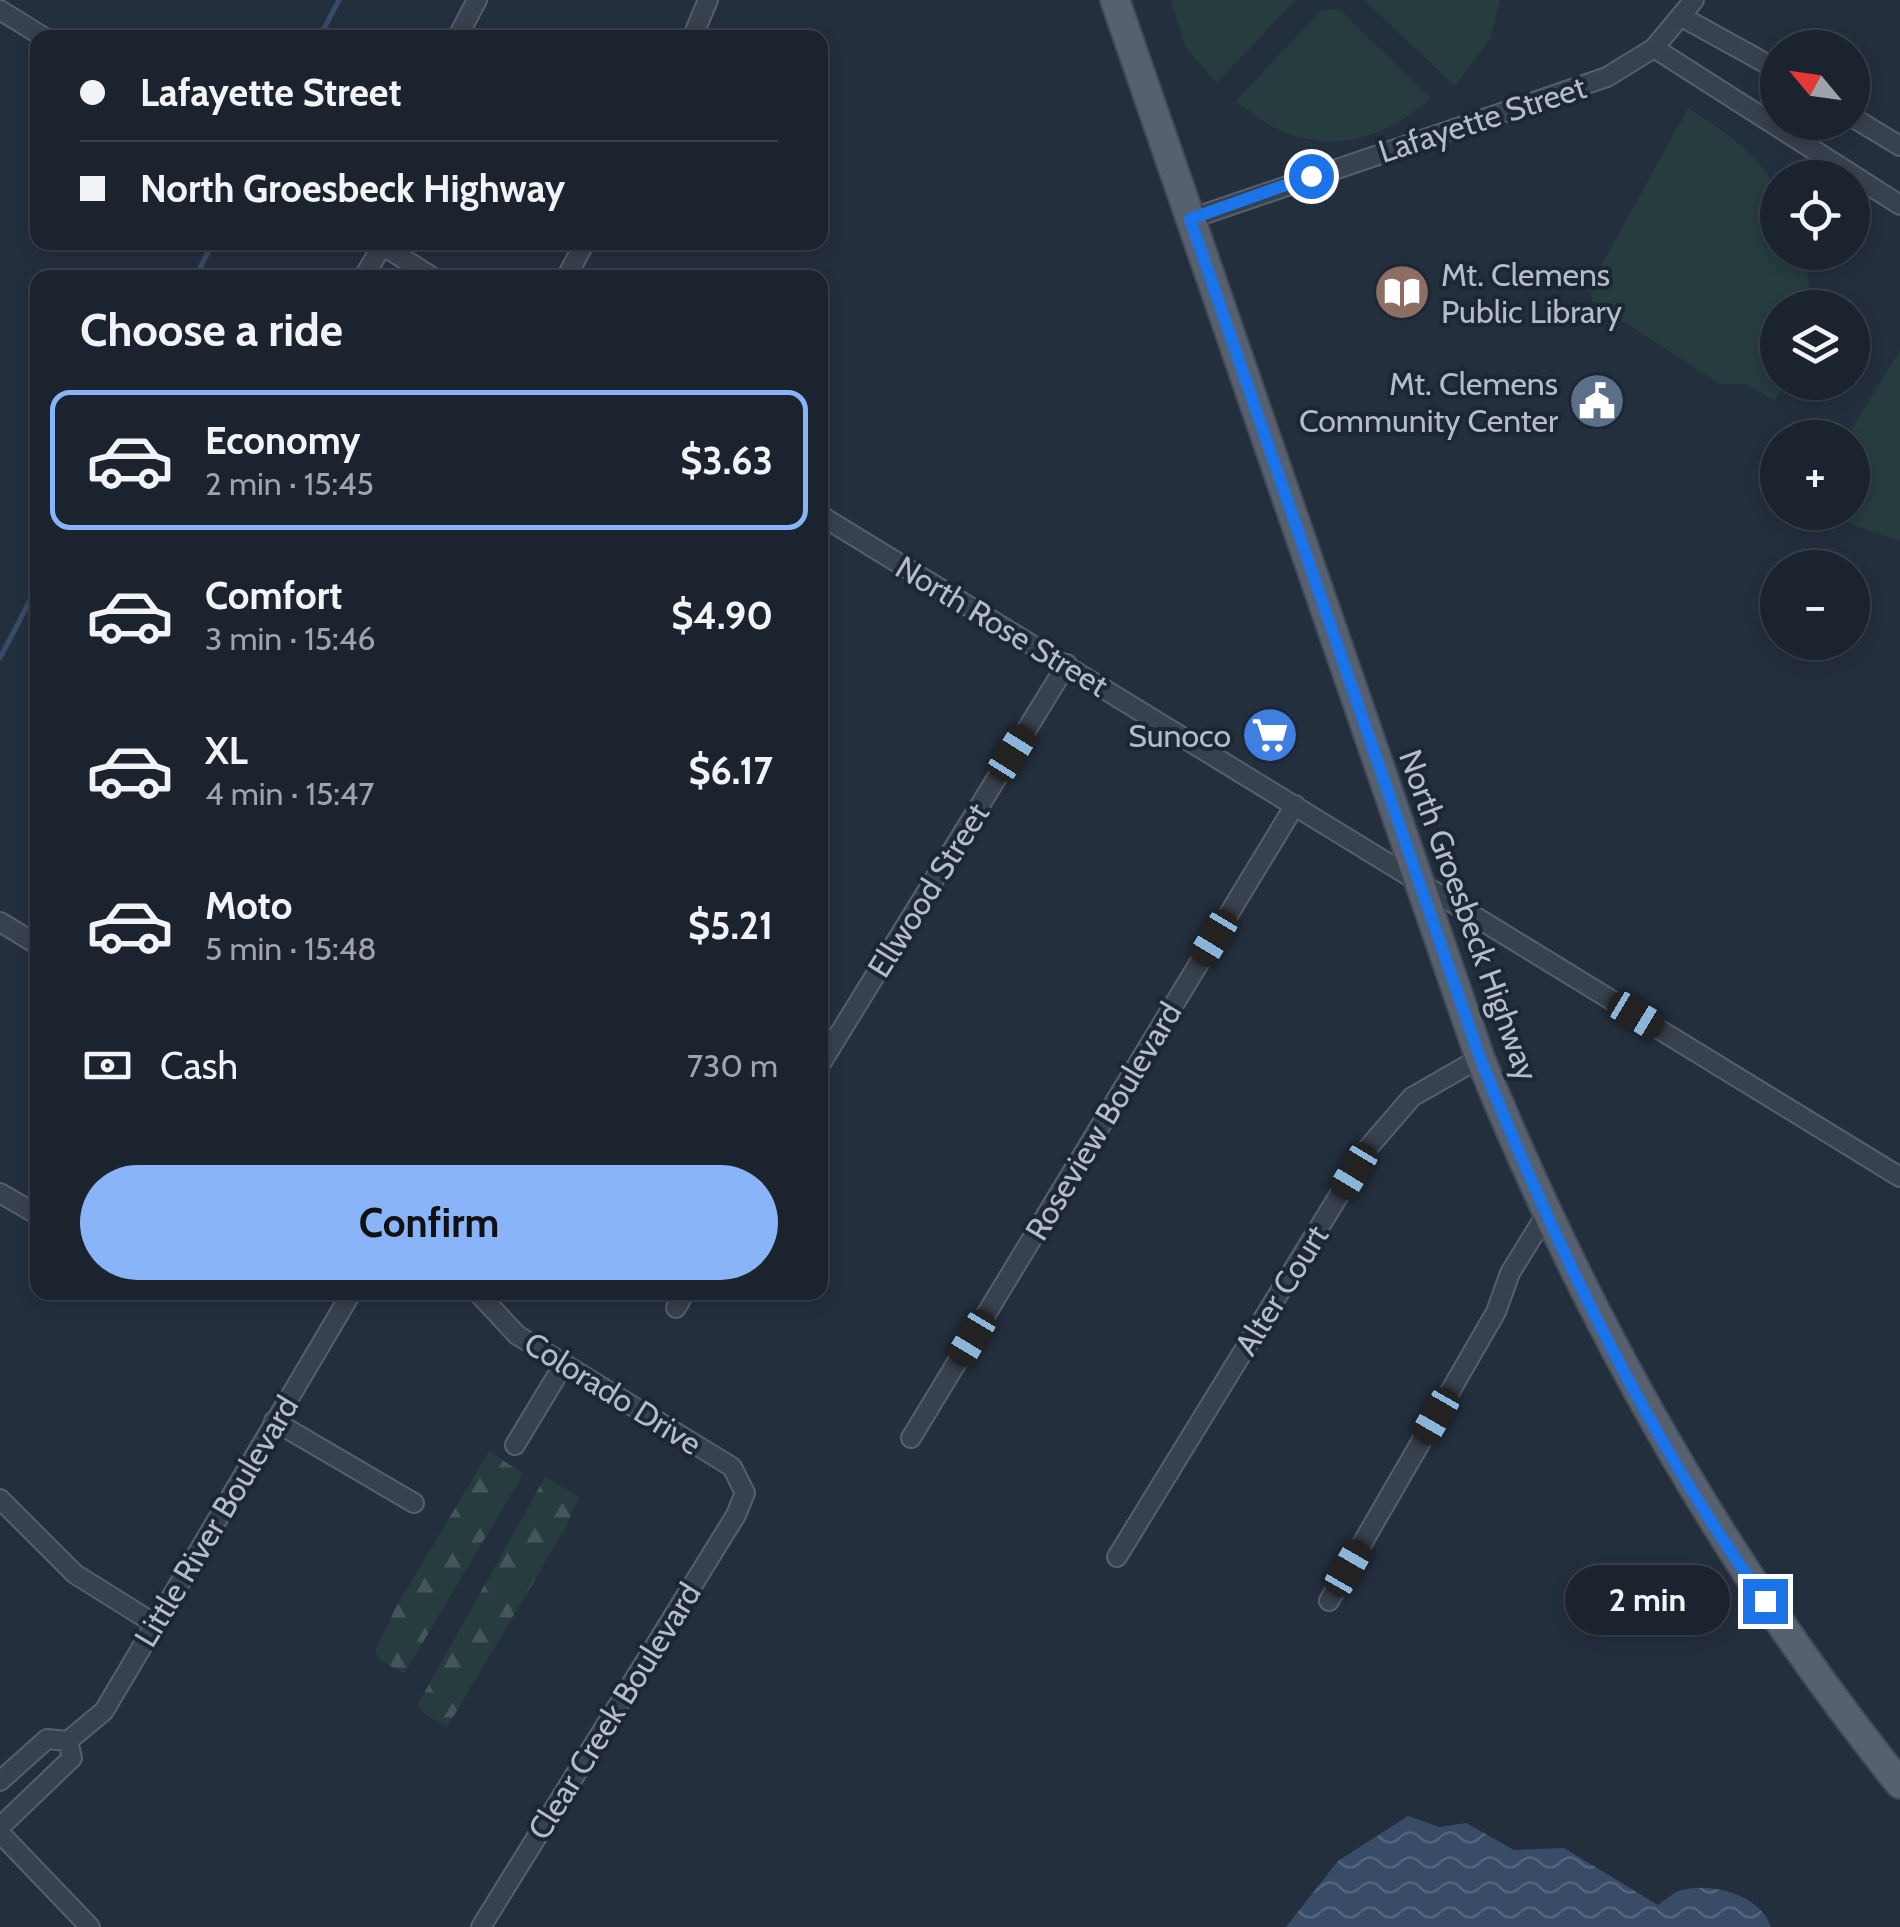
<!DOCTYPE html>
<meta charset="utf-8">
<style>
body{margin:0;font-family:Cabin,sans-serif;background:#242b36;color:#f1f3f6;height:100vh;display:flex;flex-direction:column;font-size:38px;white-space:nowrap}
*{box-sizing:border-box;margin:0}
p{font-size:32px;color:#a0a4aa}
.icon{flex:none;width:55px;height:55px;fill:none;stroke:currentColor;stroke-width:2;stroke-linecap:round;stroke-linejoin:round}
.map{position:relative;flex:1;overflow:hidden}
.panel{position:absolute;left:30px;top:270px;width:798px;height:1030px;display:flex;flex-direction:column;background:#1b232e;border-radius:20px;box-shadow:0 5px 15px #0003,0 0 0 2px #39404a}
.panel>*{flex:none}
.banner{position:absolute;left:30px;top:30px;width:798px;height:220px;border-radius:20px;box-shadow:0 5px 15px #0003,0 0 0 2px #39404a;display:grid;align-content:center;height:220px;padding:0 50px;background:#1b232e}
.needle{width:65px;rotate:299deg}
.fabs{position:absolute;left:1760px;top:30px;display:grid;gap:20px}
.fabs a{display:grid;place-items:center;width:110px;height:110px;border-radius:50%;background:#1b232e;box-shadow:0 5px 15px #0003,0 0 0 2px #39404a;font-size:50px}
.end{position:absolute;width:45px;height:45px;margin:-22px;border:12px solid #1a73e8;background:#fff;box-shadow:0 0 0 5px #fff}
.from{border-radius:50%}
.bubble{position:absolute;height:70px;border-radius:35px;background:#1b232e;box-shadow:0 5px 15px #0003,0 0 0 2px #39404a;font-size:32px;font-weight:700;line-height:70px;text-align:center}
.car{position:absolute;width:30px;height:60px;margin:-30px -15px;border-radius:12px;box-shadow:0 0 8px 2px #0007;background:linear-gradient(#222 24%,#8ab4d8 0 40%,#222 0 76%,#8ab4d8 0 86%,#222 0)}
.banner b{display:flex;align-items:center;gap:35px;height:95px;font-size:38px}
.banner b+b{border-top:2px solid #39404a}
.banner i{width:25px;height:25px;background:#f1f3f6}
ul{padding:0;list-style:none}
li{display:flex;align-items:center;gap:30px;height:140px;margin:0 20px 15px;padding:0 30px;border:5px solid transparent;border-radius:20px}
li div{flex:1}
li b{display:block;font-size:38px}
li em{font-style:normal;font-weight:700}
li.current{border-color:#8ab4f8}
li>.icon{width:90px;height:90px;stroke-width:1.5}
h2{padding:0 50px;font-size:45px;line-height:120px}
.pay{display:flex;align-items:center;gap:25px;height:110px;padding:0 50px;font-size:38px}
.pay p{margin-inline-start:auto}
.cta{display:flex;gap:20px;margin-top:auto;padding:20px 50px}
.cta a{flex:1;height:115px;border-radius:60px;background:#8ab4f8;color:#111;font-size:40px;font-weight:700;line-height:115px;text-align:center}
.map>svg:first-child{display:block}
</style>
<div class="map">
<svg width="1900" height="1927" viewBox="0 0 1900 1927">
<defs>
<pattern id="forest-firs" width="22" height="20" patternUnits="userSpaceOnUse" patternTransform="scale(2.5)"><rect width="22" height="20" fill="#263c3f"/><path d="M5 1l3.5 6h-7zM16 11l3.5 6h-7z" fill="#435659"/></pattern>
<pattern id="water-waves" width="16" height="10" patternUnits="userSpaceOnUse" patternTransform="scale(2.5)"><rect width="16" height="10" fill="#394c67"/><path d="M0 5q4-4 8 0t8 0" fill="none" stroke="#53647b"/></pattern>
</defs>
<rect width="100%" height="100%" fill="#242f3e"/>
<path fill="url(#forest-firs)" d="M489,1451L523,1474L404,1674L382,1661L375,1652L394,1611Z
M545,1477L579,1497L566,1527L447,1727L424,1714L418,1704Z"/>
<path fill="#263c3f" d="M1171,0H1295L1217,83L1186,48Z
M1364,0H1500L1490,39L1455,86Z
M1339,9L1431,98C1367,154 1301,157 1236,101L1321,10Z
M1688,108C1719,128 1761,154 1776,189C1783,205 1778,234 1778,252L1804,253L1811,293L1808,307L1778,308V382L1786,383L1774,401L1746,384H1720L1593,302L1589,288Z
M1900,350V541L1819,513L1852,512V438L1847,437Z"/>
<path fill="url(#water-waves)" d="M1408,1816L1439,1827L1466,1823L1514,1850L1564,1848L1658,1905C1664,1901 1673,1893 1679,1891C1710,1881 1760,1894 1771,1927H1286L1338,1861Z"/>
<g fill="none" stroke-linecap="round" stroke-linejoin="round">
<path stroke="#394c67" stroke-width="5" d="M319,38L339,0
M195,278L213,242
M0,658L38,585"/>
<g stroke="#565f6c" stroke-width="22">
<path id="street" d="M0,10L45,38
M1682,17L1778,70
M457,38L477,0
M692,38L708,0
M1654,48L1900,205
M1852,117L1900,146
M1190,219L1607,77L1654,48L1694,0
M377,242L434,278
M363,278L382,246
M566,278L585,242
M820,515L1900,1177
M0,922L38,945
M820,1065L1067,664
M0,1193L38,1215
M477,1292L517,1335L732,1467L745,1493L736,1515L481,1927
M676,1308L685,1292
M274,1421L414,1503
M911,1438L1295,805
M515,1445L564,1364
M0,1499L75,1574L155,1624
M1117,1557L1368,1148L1412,1097L1480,1058
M1329,1601L1496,1312L1510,1273L1545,1216
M68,1741L104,1711L352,1292
M0,1781L47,1739L68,1741L72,1758L0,1827
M0,1833L90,1927"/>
</g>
<g stroke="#414a57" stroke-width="32">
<path id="primary" d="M1115,0L1480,1058C1586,1319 1723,1564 1900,1784"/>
</g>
<use href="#street" stroke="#38414e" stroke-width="18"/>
<use href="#primary" stroke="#56606e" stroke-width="28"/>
</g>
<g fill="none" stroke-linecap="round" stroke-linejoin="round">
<path stroke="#1a73e8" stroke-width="12" d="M1311,176L1190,219L1480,1058C1556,1247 1646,1435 1765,1601"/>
</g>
<defs>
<g id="library-disc" transform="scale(2.875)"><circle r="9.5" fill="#8d6e63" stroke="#1d2633"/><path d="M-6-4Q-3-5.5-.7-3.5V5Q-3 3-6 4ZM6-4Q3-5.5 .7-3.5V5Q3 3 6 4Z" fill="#fff"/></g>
<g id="civic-disc" transform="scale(2.875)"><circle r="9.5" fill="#5c6f8a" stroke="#1d2633"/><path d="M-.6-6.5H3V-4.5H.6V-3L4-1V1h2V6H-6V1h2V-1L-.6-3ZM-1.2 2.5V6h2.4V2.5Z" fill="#fff"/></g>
<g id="supermarket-disc" transform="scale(2.875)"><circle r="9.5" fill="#3f7fe0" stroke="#1d2633"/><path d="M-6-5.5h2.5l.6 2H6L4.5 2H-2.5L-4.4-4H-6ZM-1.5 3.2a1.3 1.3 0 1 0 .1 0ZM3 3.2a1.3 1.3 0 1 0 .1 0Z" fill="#fff"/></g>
</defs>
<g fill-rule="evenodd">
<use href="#library-disc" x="1402" y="292"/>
<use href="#civic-disc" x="1597" y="401"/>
<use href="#supermarket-disc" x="1270" y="735"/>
</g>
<g text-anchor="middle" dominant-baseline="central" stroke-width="8" stroke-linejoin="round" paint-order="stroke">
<g font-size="32" fill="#b4bcc9" stroke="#1d2633">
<text transform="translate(1482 119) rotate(-18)">Lafayette Street</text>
<text transform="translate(1002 626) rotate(31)">North Rose Street</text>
<text transform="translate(928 890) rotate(-58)">Ellwood Street</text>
<text transform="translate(1469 915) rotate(70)">North Groesbeck Highway</text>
<text transform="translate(1103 1121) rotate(-59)">Roseview Boulevard</text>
<text transform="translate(1281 1290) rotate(-58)">Alter Court</text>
<text transform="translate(613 1393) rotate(32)">Colorado Drive</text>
<text transform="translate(216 1521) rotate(-59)">Little River Boulevard</text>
<text transform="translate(614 1711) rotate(-58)">Clear Creek Boulevard</text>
</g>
<g font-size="32" fill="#b4bcc9" stroke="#1d2633" text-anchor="end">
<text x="1441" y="274" text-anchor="start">Mt. Clemens<tspan x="1441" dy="37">Public Library</tspan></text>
<text x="1558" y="383">Mt. Clemens<tspan x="1558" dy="37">Community Center</tspan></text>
<text x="1231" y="735">Sunoco</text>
</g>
</g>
</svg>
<div class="fabs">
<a><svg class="needle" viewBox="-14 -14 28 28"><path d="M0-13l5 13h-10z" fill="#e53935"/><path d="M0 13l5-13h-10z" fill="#a0a4aa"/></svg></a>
<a><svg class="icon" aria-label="locate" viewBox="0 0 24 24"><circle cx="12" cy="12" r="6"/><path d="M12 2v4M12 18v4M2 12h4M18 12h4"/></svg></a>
<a><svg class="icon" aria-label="layers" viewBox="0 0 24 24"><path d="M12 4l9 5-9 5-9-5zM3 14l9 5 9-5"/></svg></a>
<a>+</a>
<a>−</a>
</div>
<i class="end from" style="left:1311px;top:176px"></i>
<i class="end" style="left:1765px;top:1601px"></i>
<div class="bubble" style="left:1565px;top:1565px;width:165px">2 min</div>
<i class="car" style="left:1012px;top:753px;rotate:32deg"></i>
<i class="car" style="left:1214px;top:938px;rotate:211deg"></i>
<i class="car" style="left:1636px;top:1015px;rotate:121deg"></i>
<i class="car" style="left:1354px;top:1171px;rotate:211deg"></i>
<i class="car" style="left:972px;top:1338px;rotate:211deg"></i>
<i class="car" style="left:1436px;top:1416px;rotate:210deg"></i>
<i class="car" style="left:1348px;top:1568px;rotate:30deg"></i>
<div class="banner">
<b><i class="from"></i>Lafayette Street</b>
<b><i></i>North Groesbeck Highway</b>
</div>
<section class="panel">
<h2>Choose a ride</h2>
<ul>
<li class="current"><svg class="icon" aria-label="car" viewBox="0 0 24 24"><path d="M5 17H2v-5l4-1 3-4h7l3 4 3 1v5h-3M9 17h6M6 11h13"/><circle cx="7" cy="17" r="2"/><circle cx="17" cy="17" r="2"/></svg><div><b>Economy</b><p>2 min · 15:45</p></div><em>$3.63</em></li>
<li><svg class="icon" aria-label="car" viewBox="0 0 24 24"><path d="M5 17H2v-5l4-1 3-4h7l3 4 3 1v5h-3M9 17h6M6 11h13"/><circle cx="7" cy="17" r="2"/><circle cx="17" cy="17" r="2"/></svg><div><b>Comfort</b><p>3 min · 15:46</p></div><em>$4.90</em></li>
<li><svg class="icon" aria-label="car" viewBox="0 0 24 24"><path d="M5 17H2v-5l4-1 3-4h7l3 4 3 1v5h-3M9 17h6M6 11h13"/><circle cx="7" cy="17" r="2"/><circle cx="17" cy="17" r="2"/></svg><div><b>XL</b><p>4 min · 15:47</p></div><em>$6.17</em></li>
<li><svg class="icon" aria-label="car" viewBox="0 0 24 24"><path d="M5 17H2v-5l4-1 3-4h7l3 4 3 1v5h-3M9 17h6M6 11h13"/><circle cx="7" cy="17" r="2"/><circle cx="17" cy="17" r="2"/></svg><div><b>Moto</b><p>5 min · 15:48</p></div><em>$5.21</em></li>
</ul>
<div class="pay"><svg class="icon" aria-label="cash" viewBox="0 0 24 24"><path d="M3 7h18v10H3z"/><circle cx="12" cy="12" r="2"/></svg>Cash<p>730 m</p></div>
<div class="cta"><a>Confirm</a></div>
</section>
</div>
